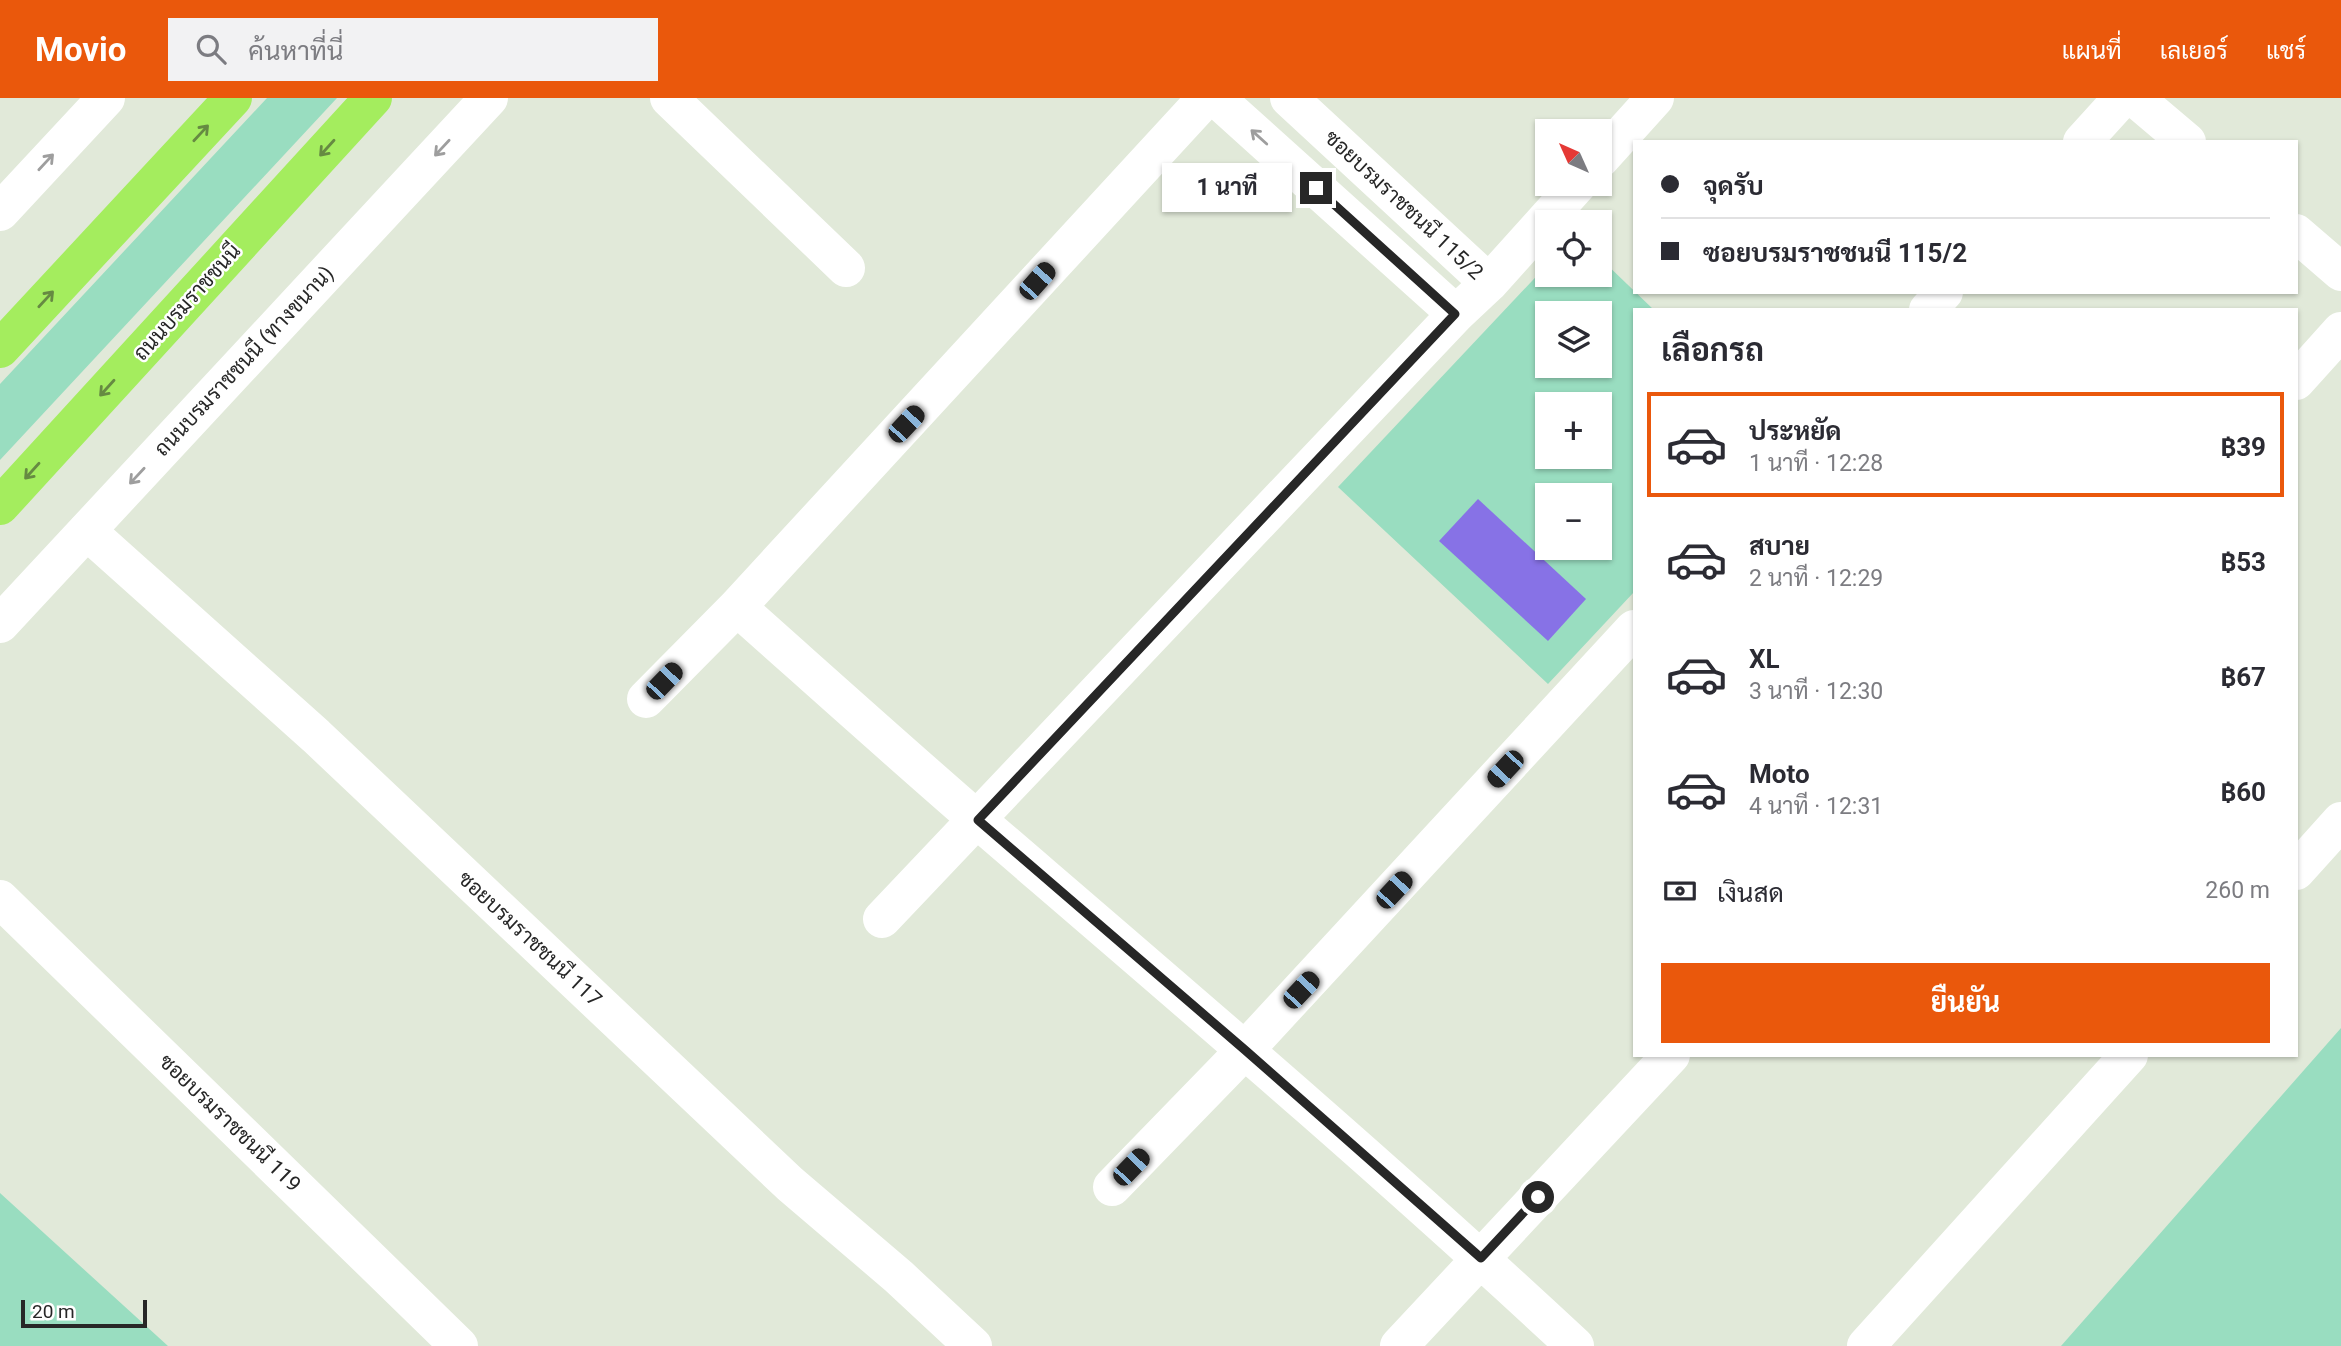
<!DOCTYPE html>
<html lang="th">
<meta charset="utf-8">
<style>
body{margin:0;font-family:Roboto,Sarabun,sans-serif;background:#f2f2f3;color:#2b2b33;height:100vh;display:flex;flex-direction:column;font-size:26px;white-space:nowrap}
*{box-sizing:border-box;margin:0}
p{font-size:23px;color:#7c7c81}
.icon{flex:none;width:38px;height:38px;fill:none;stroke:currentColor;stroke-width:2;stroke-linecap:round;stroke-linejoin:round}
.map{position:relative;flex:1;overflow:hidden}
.drawer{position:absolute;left:1633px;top:210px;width:665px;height:749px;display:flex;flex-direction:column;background:#fff;border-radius:0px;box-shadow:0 2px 5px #0004}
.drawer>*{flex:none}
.banner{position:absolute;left:1633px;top:42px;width:665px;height:154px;border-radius:0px;box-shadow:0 2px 5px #0004;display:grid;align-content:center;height:154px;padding:0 28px;background:#fff}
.needle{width:46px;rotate:315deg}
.fabs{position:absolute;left:1535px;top:21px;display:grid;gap:14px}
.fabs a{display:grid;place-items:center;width:77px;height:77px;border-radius:0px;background:#fff;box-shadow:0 2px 5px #0004;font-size:35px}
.scale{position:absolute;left:21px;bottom:18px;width:126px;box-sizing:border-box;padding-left:7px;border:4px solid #272727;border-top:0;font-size:19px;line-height:24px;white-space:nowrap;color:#272727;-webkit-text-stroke:5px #fff;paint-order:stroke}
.end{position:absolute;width:32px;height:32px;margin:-16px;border:9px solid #272727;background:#fff;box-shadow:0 0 0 4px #fff}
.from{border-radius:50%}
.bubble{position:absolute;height:49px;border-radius:0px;background:#fff;box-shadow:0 2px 5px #0004;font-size:23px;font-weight:700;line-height:49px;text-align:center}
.car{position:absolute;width:21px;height:42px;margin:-21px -10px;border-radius:9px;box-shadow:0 0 5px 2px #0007;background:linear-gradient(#222 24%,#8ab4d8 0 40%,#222 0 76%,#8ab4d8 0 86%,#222 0)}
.banner b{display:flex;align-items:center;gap:24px;height:66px;font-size:26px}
.banner b+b{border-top:2px solid #e1e1e2}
.banner i{width:18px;height:18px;background:#2b2b33}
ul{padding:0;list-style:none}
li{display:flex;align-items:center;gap:21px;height:105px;margin:0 14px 10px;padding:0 14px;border:4px solid transparent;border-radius:0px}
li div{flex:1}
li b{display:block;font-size:26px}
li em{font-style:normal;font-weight:700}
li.on{border-color:#ea580c}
li>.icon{width:63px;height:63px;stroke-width:1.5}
h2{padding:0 28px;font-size:32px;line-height:84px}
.pay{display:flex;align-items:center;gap:18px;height:77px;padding:0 28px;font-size:26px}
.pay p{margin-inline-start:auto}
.action{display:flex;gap:14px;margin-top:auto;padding:14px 28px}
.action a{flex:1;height:80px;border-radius:0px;background:#ea580c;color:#fff;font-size:28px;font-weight:700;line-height:80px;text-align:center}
header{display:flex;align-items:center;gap:42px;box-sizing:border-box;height:98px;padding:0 35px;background:#ea580c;color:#fff}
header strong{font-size:33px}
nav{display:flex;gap:38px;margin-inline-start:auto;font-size:24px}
.search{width:490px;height:63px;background:#f2f2f3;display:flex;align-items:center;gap:18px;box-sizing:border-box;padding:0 24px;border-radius:0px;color:#7c7c81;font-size:26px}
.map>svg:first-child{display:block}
</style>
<header>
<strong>Movio</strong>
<div class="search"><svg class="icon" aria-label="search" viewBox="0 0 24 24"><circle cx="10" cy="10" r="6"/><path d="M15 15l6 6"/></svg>ค้นหาที่นี่</div>
<nav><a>แผนที่</a><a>เลเยอร์</a><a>แชร์</a></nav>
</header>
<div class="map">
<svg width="2341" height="1248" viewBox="0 0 2341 1248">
<rect width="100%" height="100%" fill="#e1e9d9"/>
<path fill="#99ddc0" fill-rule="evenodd" d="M267,0H337L0,362V286Z
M1600,160L1654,212H1634V494L1548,586L1338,389L1547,167V177H1600ZM1547,215H1600V268H1547ZM1547,306H1600V359H1547ZM1547,397H1600V450H1547Z
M2341,930V1248H2061Z
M0,1095L168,1248H0Z"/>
<path fill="#8772e6" d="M1478,401L1586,501L1548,543L1439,443Z"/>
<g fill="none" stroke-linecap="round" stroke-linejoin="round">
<path stroke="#fff" stroke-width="38" d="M669,0L846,170
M1216,0L1456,216
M1289,0L1489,185
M2135,0L2187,44
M2082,44L2122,0
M1600,61L1655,0
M2296,135L2341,174
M1928,212L1944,194
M2296,283L2341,233
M87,433L316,638L790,1086L899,1179L973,1248
M737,509C818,581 899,654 981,725C1181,897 1382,1068 1575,1248
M646,601L737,509L1206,0
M2296,773L2341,723
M0,801L459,1248
M882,821L1456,216L1489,185L1578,86
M1112,1089L1245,952L1634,531
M1399,1248L1671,957
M1866,1248L2129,957"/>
<path stroke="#fff" stroke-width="38" d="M0,114L106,0
M0,526L489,0"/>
<path stroke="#a4ed5e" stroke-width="38" d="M0,251L233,0
M0,408L373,0"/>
</g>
<defs><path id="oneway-shaft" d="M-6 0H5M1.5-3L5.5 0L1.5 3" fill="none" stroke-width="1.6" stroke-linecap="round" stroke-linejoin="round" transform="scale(1.75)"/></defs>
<g stroke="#668a42">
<use href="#oneway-shaft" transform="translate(201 35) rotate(-47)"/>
<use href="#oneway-shaft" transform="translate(327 50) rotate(132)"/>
<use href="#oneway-shaft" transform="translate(46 201) rotate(-47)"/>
<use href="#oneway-shaft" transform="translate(107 290) rotate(132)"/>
<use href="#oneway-shaft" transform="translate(32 373) rotate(132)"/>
</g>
<g stroke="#9e9e9e">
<use href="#oneway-shaft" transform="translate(1259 39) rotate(-138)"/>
<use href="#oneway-shaft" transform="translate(442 50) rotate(133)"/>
<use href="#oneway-shaft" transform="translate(46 64) rotate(-47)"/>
<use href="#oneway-shaft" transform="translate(137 378) rotate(133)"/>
</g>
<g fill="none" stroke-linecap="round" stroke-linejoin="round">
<path stroke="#272727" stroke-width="9" d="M1316,90L1455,216L978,722L1245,952L1481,1160L1538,1099"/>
</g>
<g text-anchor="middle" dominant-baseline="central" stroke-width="5" stroke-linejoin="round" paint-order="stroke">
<g font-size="21" fill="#272727" stroke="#fff">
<text transform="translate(1404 107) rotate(43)">ซอยบรมราชชนนี 115/2</text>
<text transform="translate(187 204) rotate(-48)">ถนนบรมราชชนนี</text>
<text transform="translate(244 263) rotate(-47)">ถนนบรมราชชนนี (ทางขนาน)</text>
<text transform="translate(530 841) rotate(43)">ซอยบรมราชชนนี 117</text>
<text transform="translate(230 1025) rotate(44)">ซอยบรมราชชนนี 119</text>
</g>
</g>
</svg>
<div class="fabs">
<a><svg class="needle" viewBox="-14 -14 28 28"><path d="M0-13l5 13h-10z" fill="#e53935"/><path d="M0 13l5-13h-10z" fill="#7c7c81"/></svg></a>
<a><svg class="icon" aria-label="locate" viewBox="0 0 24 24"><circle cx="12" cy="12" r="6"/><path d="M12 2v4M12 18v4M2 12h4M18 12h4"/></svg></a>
<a><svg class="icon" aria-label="layers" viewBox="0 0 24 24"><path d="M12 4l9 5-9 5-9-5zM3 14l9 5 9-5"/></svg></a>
<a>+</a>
<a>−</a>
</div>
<div class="scale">20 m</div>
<i class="end from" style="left:1538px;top:1099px"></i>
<i class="end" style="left:1316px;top:90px"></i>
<div class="bubble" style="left:1162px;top:65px;width:130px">1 นาที</div>
<i class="car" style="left:1037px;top:183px;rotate:42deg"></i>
<i class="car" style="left:906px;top:326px;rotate:43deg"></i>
<i class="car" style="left:664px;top:583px;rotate:44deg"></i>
<i class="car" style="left:1505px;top:671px;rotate:223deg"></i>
<i class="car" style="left:1394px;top:792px;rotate:43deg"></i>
<i class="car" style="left:1301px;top:892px;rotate:43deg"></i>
<i class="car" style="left:1131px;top:1069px;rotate:44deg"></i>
<div class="banner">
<b><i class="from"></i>จุดรับ</b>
<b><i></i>ซอยบรมราชชนนี 115/2</b>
</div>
<section class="drawer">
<h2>เลือกรถ</h2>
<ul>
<li class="on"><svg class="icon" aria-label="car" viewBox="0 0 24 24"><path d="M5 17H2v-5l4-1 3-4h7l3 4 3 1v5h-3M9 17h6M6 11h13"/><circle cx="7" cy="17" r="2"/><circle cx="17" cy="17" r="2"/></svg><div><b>ประหยัด</b><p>1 นาที · 12:28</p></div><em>฿39</em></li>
<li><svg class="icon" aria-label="car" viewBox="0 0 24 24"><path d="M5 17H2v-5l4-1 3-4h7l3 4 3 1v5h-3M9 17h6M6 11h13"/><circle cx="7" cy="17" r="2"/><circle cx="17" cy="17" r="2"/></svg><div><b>สบาย</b><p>2 นาที · 12:29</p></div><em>฿53</em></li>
<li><svg class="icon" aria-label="car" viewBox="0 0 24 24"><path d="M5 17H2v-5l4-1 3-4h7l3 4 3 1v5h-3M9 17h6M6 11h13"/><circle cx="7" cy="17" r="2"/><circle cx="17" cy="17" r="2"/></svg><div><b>XL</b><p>3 นาที · 12:30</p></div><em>฿67</em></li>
<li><svg class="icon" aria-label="car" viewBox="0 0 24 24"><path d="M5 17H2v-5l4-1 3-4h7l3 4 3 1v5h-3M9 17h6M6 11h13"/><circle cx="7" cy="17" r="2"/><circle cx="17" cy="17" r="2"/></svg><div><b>Moto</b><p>4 นาที · 12:31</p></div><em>฿60</em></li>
</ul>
<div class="pay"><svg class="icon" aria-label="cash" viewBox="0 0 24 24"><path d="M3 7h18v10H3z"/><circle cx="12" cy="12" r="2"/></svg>เงินสด<p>260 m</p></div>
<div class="action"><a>ยืนยัน</a></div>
</section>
</div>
